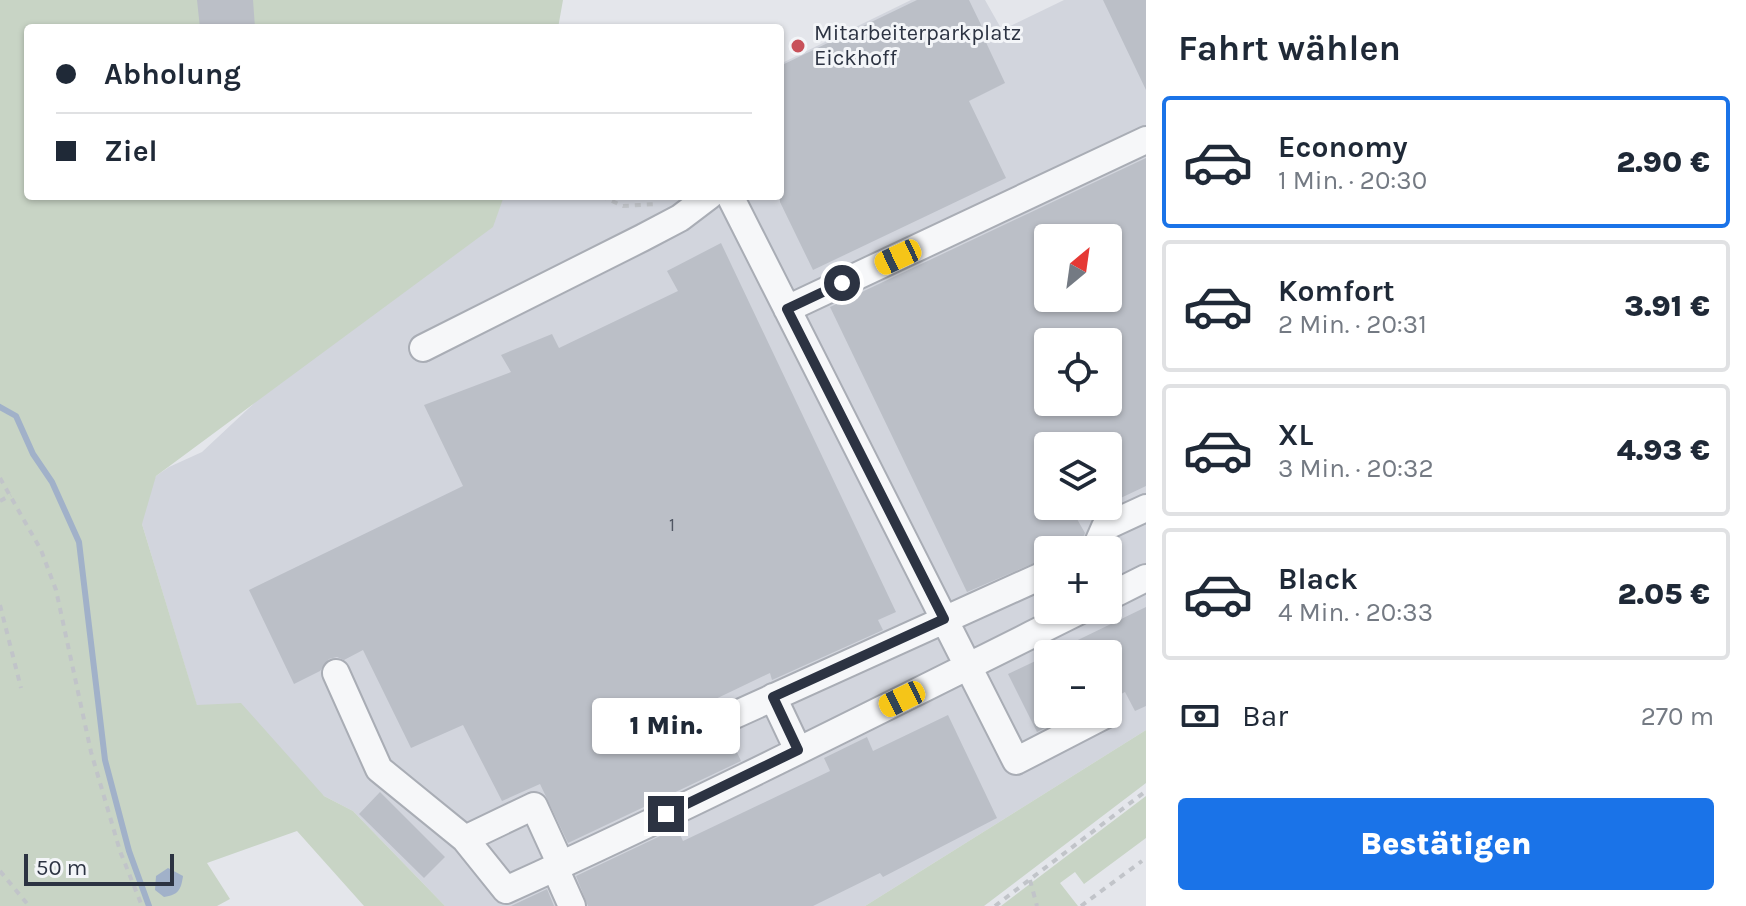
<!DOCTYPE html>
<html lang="de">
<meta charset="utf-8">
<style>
body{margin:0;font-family:Karla,sans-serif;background:#f2f2f3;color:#1f2937;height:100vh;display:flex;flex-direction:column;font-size:30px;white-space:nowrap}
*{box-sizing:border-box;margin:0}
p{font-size:26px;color:#747a83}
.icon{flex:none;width:44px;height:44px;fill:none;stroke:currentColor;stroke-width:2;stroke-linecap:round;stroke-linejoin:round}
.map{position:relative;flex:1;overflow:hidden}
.side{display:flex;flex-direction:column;background:#fff;width:600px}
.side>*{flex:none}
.hud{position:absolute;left:24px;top:24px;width:760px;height:176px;border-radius:8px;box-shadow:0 2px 6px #0004;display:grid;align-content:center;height:176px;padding:0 32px;background:#fff}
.needle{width:52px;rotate:29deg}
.controls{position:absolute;left:1034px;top:224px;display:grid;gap:16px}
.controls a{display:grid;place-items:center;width:88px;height:88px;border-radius:8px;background:#fff;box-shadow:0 2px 6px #0004;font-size:40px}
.scale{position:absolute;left:24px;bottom:20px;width:150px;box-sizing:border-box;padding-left:8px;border:4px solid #2c3342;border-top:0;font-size:22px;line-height:28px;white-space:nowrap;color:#2c3342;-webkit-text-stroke:6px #f3f5f8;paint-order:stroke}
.end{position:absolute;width:36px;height:36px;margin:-18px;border:10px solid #2c3342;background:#fff;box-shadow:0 0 0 4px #fff}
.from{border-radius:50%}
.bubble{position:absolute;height:56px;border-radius:8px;background:#fff;box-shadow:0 2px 6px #0004;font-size:26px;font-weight:800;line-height:56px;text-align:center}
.car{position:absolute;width:24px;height:48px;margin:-24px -12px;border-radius:10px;box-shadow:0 0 6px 2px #0007;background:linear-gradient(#f5c518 24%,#345 0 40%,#f5c518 0 76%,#345 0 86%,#f5c518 0)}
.hud b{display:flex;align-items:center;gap:28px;height:76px;font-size:30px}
.hud b+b{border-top:2px solid #e0e1e3}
.hud i{width:20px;height:20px;background:#1f2937}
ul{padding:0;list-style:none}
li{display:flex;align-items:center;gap:24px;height:132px;margin:0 16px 12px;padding:0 16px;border:4px solid #e0e1e3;border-radius:8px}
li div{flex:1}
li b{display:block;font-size:30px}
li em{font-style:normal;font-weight:800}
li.on{border-color:#1a73e8}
li>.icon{width:72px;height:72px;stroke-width:1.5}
h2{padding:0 32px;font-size:36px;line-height:96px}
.pay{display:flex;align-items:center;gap:20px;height:88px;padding:0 32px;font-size:30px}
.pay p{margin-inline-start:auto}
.button{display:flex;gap:16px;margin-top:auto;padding:16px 32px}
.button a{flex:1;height:92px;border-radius:8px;background:#1a73e8;color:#fff;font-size:32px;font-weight:800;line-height:92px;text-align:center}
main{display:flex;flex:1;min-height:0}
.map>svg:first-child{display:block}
</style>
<main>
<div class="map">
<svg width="1146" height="906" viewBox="0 0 1146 906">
<rect width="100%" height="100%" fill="#e4e6eb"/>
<path fill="#d2d5dd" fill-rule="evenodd" d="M911,0H985L1002,30L1064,0H1146V730L865,906H445L353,811L324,796L197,706L142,524V502L156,476L169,467L202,452L265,393L498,196H780V64ZM1048,238H1108V298H1048ZM1048,342H1108V402H1048ZM1048,446H1108V506H1048ZM1048,550H1108V610H1048ZM1048,654H1108V714H1048Z"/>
<path fill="#c8d4c5" d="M0,0H563L558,28H28V196H504L493,227L156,476L142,524L197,705L241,703L324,796L353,811L445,906H364L297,831L207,863L230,899L217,906H0Z
M1146,730V783L984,906H865Z
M1146,796V838L1084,884L1075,872L1060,883L1078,906H1001Z"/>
<path fill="#a1b1c9" d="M168,868L183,876C181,890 178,895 164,897L155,890L156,876Z"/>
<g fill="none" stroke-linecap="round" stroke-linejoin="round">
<path stroke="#a1b1c9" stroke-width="6" d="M0,407L16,416L33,454L52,482L79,542L105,760L129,851L149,906"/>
</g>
<path fill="#bbbfc7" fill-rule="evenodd" d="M197,0H253L255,28H200Z
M917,0H969L985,33L983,36L1005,83L969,101L1006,178L813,270L780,202V66Z
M1103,0H1146V90Z
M1146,158V486L1108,504V446H1048V506H1105L1077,519L1085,533L1081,542L1064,550H1048V557L967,592L830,307ZM1048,238H1108V298H1048ZM1048,342H1108V402H1048Z
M721,243L896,612L878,620L883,630L772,680L770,673L678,717L683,726L682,738L688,745L703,747L729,735L741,761L568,843L540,784L502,801L463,725L411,748L363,650L344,660L337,657L329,659L320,671L294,684L249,590L463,486L424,405L511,372L501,355L552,334L559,348L678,291L667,271Z
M1146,607V706L1135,711L1125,692L1111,699L1108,698V654H1049Z
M1048,655V714H1072L1037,732L1008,674Z
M948,715L997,818L883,877L880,873L813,906H588L576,876L677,828L683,841L830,771L824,758L867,737L873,751Z
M380,792L445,857L424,878L359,814Z
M547,889L554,906H511L545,890Z"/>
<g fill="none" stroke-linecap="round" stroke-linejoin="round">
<g stroke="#a9adb5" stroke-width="30">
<path id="minor" d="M730,196L1016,761L1107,714
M787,309L1146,140
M423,348L642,238L680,218L709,196
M1095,550L1105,527L1146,508
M1108,597L1146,578
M336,673L379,769L465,839
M773,697L798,750
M697,732L1048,573
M561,865L534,806L465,839L506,890C700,802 890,705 1081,610
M555,868L572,906"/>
</g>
<path stroke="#c1c4c9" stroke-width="4" stroke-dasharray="6 6" stroke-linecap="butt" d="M601,196L623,206L657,204
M0,478L41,550L56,590L91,752L120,851L142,906
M0,501L11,495
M0,605L21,688
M0,871L29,906
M1030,880L1037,906
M995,906L1146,791
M1081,906L1142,861"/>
<use href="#minor" stroke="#f6f7f9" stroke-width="26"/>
</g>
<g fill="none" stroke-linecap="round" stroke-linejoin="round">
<path stroke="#2c3342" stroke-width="10" d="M666,814L798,750L773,697L944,619L787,309L842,283"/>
</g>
<circle fill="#c8515a" stroke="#f3f5f8" stroke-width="3" cx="798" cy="46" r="8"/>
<g text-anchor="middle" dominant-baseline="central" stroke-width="6" stroke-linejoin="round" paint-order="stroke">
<g font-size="18" fill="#505663">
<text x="672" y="525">1</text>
</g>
<g font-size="22" fill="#2c3342" stroke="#f3f5f8" text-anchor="start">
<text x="814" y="33">Mitarbeiterparkplatz<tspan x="814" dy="25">Eickhoff</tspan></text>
</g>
</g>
</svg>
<div class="controls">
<a><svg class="needle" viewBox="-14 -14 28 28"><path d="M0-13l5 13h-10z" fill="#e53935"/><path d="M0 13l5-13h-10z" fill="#747a83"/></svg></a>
<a><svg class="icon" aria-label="locate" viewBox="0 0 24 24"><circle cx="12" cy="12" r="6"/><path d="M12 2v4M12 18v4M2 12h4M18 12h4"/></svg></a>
<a><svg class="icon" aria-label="layers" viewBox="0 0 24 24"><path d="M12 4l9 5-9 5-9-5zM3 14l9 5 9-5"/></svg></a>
<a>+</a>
<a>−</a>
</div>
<div class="scale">50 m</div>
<i class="end from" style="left:842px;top:283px"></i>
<i class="end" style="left:666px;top:814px"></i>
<div class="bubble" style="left:592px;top:698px;width:148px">1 Min.</div>
<i class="car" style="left:898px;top:257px;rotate:245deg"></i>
<i class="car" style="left:902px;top:699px;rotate:244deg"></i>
<div class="hud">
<b><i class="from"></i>Abholung</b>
<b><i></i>Ziel</b>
</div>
</div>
<section class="side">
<h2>Fahrt wählen</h2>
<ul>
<li class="on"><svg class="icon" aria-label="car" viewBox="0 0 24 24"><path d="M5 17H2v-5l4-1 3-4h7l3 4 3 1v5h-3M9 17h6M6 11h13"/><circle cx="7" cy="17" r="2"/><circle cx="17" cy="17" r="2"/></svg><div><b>Economy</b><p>1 Min. · 20:30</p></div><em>2.90 €</em></li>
<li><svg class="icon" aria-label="car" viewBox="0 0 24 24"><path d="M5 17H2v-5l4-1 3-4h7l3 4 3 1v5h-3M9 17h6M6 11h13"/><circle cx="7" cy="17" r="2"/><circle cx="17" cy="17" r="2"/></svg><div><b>Komfort</b><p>2 Min. · 20:31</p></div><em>3.91 €</em></li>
<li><svg class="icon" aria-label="car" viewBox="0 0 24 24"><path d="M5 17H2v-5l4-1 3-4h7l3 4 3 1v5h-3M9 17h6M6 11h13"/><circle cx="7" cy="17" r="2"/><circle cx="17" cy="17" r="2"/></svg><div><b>XL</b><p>3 Min. · 20:32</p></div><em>4.93 €</em></li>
<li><svg class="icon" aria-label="car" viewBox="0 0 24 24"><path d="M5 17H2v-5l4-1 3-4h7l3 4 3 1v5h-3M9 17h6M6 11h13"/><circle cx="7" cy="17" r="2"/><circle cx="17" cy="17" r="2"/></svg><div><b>Black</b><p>4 Min. · 20:33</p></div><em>2.05 €</em></li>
</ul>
<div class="pay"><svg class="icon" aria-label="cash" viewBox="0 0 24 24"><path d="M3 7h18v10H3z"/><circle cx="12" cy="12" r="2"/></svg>Bar<p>270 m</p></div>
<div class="button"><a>Bestätigen</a></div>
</section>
</main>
